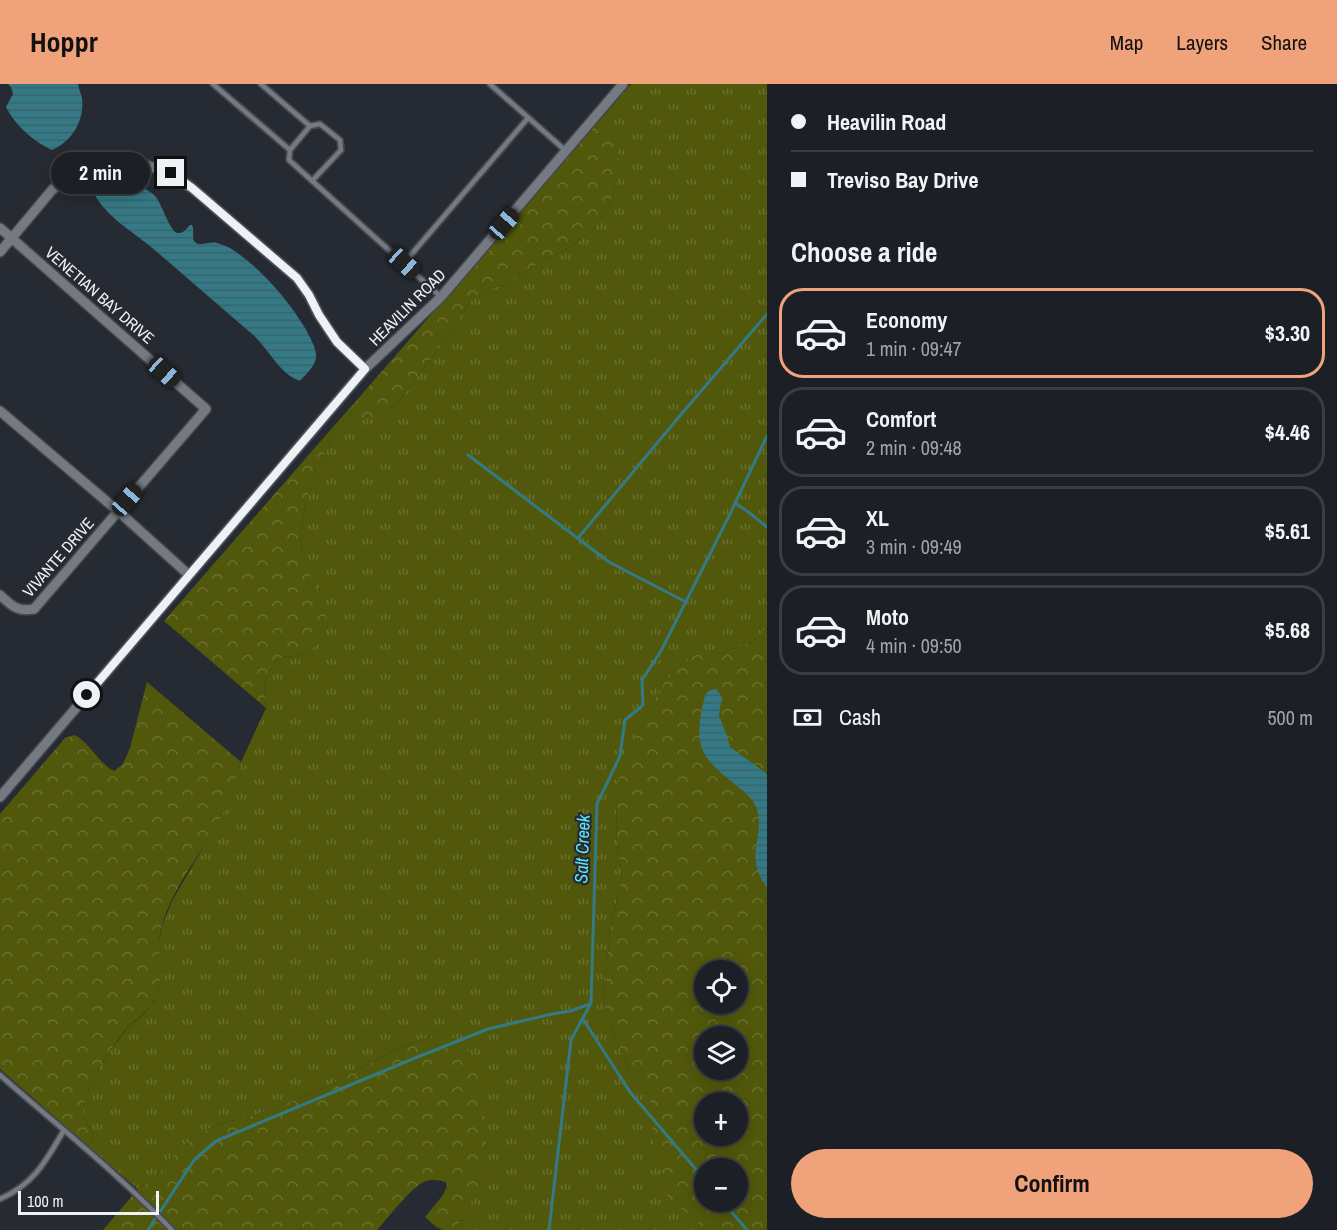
<!DOCTYPE html>
<meta charset="utf-8">
<style>
body{margin:0;font-family:"Archivo Narrow",sans-serif;background:#292d32;color:#f1f3f6;height:100vh;display:flex;flex-direction:column;font-size:22px;white-space:nowrap}
*{box-sizing:border-box;margin:0}
p{font-size:20px;color:#a0a3a7}
.icon{flex:none;width:33px;height:33px;fill:none;stroke:currentColor;stroke-width:2;stroke-linecap:round;stroke-linejoin:round}
.map{position:relative;flex:1;overflow:hidden}
.side{display:flex;flex-direction:column;background:#1c2026;width:570px}
.side>*{flex:none}
.top-card{display:grid;align-content:center;height:132px;padding:0 24px;background:#1c2026}
.buttons{position:absolute;left:694px;top:876px;display:grid;gap:12px}
.buttons a{display:grid;place-items:center;width:54px;height:54px;border-radius:50%;background:#1c2026;box-shadow:0 3px 15px #0003,0 0 0 2px #3a3e43;font-size:30px}
.scale{position:absolute;left:18px;bottom:15px;width:141px;box-sizing:border-box;padding-left:6px;border:3px solid #eef1f6;border-top:0;font-size:16px;line-height:21px;white-space:nowrap;color:#eef1f6;-webkit-text-stroke:4px #262a32;paint-order:stroke}
.end{position:absolute;width:27px;height:27px;margin:-14px;border:8px solid #eef1f6;background:#111;box-shadow:0 0 0 3px #111}
.from{border-radius:50%}
.bubble{position:absolute;height:42px;border-radius:21px;background:#1c2026;box-shadow:0 3px 15px #0003,0 0 0 2px #3a3e43;font-size:20px;font-weight:800;line-height:42px;text-align:center}
.car{position:absolute;width:18px;height:36px;margin:-18px -9px;border-radius:8px;box-shadow:0 0 4px 2px #0007;background:linear-gradient(#222 24%,#8ab4d8 0 40%,#222 0 76%,#8ab4d8 0 86%,#222 0)}
.top-card b{display:flex;align-items:center;gap:21px;height:57px;font-size:22px}
.top-card b+b{border-top:2px solid #3a3e43}
.top-card i{width:15px;height:15px;background:#f1f3f6}
ul{padding:0;list-style:none}
li{display:flex;align-items:center;gap:18px;height:90px;margin:0 12px 9px;padding:0 12px;border:3px solid #3a3e43;border-radius:24px}
li div{flex:1}
li b{display:block;font-size:22px}
li em{font-style:normal;font-weight:800}
li.selected{border-color:#f0a27a}
li>.icon{width:54px;height:54px;stroke-width:1.5}
h2{padding:0 24px;font-size:27px;line-height:72px}
.pay{display:flex;align-items:center;gap:15px;height:66px;padding:0 24px;font-size:22px}
.pay p{margin-inline-start:auto}
.action{display:flex;gap:12px;margin-top:auto;padding:12px 24px}
.action a{flex:1;height:69px;border-radius:36px;background:#f0a27a;color:#111;font-size:24px;font-weight:800;line-height:69px;text-align:center}
header{display:flex;align-items:center;gap:36px;box-sizing:border-box;height:84px;padding:0 30px;background:#f0a27a;color:#111}
header strong{font-size:28px}
nav{display:flex;gap:33px;margin-inline-start:auto;font-size:21px}
main{display:flex;flex:1;min-height:0}
.map>svg:first-child{display:block}
</style>
<header>
<strong>Hoppr</strong>
<nav><a>Map</a><a>Layers</a><a>Share</a></nav>
</header>
<main>
<div class="map">
<svg width="767" height="1146" viewBox="0 0 767 1146">
<defs>
<pattern id="grass-tufts" width="24" height="20" patternUnits="userSpaceOnUse" patternTransform="scale(1.5)"><rect width="24" height="20" fill="#51580b"/><path d="M3 7l-1-3M5 7V3M7 7l1-3M15 17l-1-3M17 17v-4M19 17l1-3" fill="none" stroke="#6a702f"/></pattern>
<pattern id="forest-crowns" width="20" height="18" patternUnits="userSpaceOnUse" patternTransform="scale(1.5)"><rect width="20" height="18" fill="#51580b"/><path d="M2 6a3 3 0 1 1 6 0M12 15a3 3 0 1 1 6 0" fill="none" stroke="#6a702f"/></pattern>
<pattern id="water-rules" width="6" height="5" patternUnits="userSpaceOnUse" patternTransform="scale(1.5)"><rect width="6" height="5" fill="#337a86"/><path d="M0 2.5h6" fill="none" stroke="#3d6168"/></pattern>
</defs>
<rect width="100%" height="100%" fill="#262a32"/>
<path fill="url(#grass-tufts)" d="M631,0H767V544L751,559L718,570H697L616,716L617,760L622,792L610,846L604,909L606,932L632,991L649,1013L652,1050L694,1135L705,1146H450L463,1136L487,1068L483,1027L434,951L397,965L316,1008L255,1031L215,1041L178,1065L155,1093L138,1105L89,1063L93,1051L82,1028L85,1013L94,993L110,967L129,942L144,930L154,918L159,904L160,888L158,862L162,842L172,817L223,729L241,678L266,624L264,604L267,592L276,578L283,573L296,572L309,567L324,553L328,540L302,475L301,447L306,418L317,384L332,356L335,347L332,344L356,317L350,331L355,334H377L400,316L450,249L470,218L484,206L504,201L521,191L541,177L560,169L579,157L593,145L608,124L616,102L602,44L594,43Z"/>
<path fill="url(#forest-crowns)" fill-rule="evenodd" d="M594,43L602,44L611,48L617,63L619,83L616,102L608,124L593,145L579,157L560,169L541,177L521,191L504,201L484,206L470,218L450,249L400,316L377,334H355L350,331L356,317Z
M332,344L335,347L332,356L317,384L306,418L301,447L302,475L322,516L328,540L324,553L309,567L296,572L283,573L276,578L267,592L264,604L266,624L164,537Z
M767,544V1146H705L694,1135L668,1114L652,1050L649,1013L632,991L606,932L604,909L607,876L610,846L622,792L617,760L616,716L620,688L639,645L665,598L677,585L697,570H718L751,559ZM705,886H738V920H705ZM705,952H738V986H705ZM705,1018H738V1052H705ZM705,1084H738V1118H705Z
M147,598L241,678C235,695 230,713 223,729C204,767 174,800 162,841C154,867 167,894 154,917C148,928 137,934 128,943C114,959 83,1005 83,1026C83,1033 90,1043 93,1051L89,1063L0,985V730L65,654L75,651C91,660 98,679 114,687L123,680L130,664Z
M434,951L454,952L468,965L480,986L487,1068L476,1108L463,1136L450,1146H443L436,1143L425,1133L443,1111L447,1102L446,1098C439,1096 433,1095 426,1097C412,1102 388,1134 377,1146H103L138,1105L155,1093L178,1065L194,1054L215,1041L255,1031L316,1008L397,965Z"/>
<path fill="url(#water-rules)" d="M8,0H78C79,5 81,10 82,14C85,37 71,58 52,66C34,58 15,41 6,23L13,10L11,3Z
M129,99C139,102 148,105 155,112C162,119 170,149 178,149C183,150 187,144 190,141H192C195,147 191,155 195,158C199,163 211,157 217,159C221,160 226,162 230,164C260,183 287,214 305,244C309,252 315,261 316,270C317,281 307,289 300,297C278,289 269,264 251,249C217,220 184,191 150,162C131,147 108,133 96,113V108L99,105Z
M716,605L721,611L722,616L720,623L719,632L727,652L730,663L767,690V804C762,796 757,789 756,779C753,762 764,742 756,723C753,715 745,708 738,703C703,674 693,667 703,620C705,611 706,606 716,605Z"/>
<g fill="none" stroke-linecap="round" stroke-linejoin="round">
<path stroke="#337a86" stroke-width="3" d="M468,371L609,478L686,518
M735,419L747,427L767,443
M578,454L678,334L767,230
M583,935L630,1008L705,1096
M723,1118L747,1146
M160,1128L194,1076L216,1057L415,974L488,945L552,930L570,927L590,920
M148,1146L155,1135
M549,1146L571,956L591,919L597,720L620,672L625,636L643,621L642,596L661,567L728,434L767,352"/>
<g stroke="#45484e" stroke-width="8">
<path id="service" d="M213,0L290,66
M261,0L310,42L290,66L289,76L441,213
M490,0L566,67
M310,42L320,40L340,56L341,66L312,97
M404,179L528,34
M0,991C58,1042 119,1090 172,1146
M0,1115C34,1100 46,1077 64,1046"/>
</g>
<g stroke="#45484e" stroke-width="12">
<path id="minor" d="M0,144L206,325L34,525C17,528 12,522 0,511
M0,168L52,106L69,92L94,83L146,81L171,89L192,104L297,194L309,211L319,231L337,258L365,285
M0,327L118,427L189,491
M0,713L365,285L441,213L623,0"/>
</g>
<use href="#service" stroke="#747982" stroke-width="4.5"/>
<use href="#minor" stroke="#747982" stroke-width="9"/>
</g>
<g fill="none" stroke-linecap="round" stroke-linejoin="round">
<path stroke="#eef1f6" stroke-width="8" d="M87,611L365,285L337,258L319,231L309,211L297,194L192,104L171,89"/>
</g>
<g text-anchor="middle" dominant-baseline="central" stroke-width="4.5" stroke-linejoin="round" paint-order="stroke">
<g font-size="16" fill="#eef1f6" stroke="#262a32">
<text transform="translate(100 211) rotate(41)">VENETIAN BAY DRIVE</text>
<text transform="translate(407 223) rotate(-45)">HEAVILIN ROAD</text>
<text transform="translate(58 473) rotate(-49)">VIVANTE DRIVE</text>
</g>
<g font-size="18" font-style="italic" fill="#5de6fc" stroke="#262a32">
<text transform="translate(582 765) rotate(-88)">Salt Creek</text>
</g>
</g>
</svg>
<div class="buttons">
<a><svg class="icon" aria-label="locate" viewBox="0 0 24 24"><circle cx="12" cy="12" r="6"/><path d="M12 2v4M12 18v4M2 12h4M18 12h4"/></svg></a>
<a><svg class="icon" aria-label="layers" viewBox="0 0 24 24"><path d="M12 4l9 5-9 5-9-5zM3 14l9 5 9-5"/></svg></a>
<a>+</a>
<a>−</a>
</div>
<div class="scale">100 m</div>
<i class="end from" style="left:87px;top:611px"></i>
<i class="end" style="left:171px;top:89px"></i>
<div class="bubble" style="left:51px;top:68px;width:99px">2 min</div>
<i class="car" style="left:504px;top:140px;rotate:41deg"></i>
<i class="car" style="left:404px;top:179px;rotate:132deg"></i>
<i class="car" style="left:164px;top:288px;rotate:132deg"></i>
<i class="car" style="left:127px;top:416px;rotate:41deg"></i>
</div>
<section class="side">
<div class="top-card">
<b><i class="from"></i>Heavilin Road</b>
<b><i></i>Treviso Bay Drive</b>
</div>
<h2>Choose a ride</h2>
<ul>
<li class="selected"><svg class="icon" aria-label="car" viewBox="0 0 24 24"><path d="M5 17H2v-5l4-1 3-4h7l3 4 3 1v5h-3M9 17h6M6 11h13"/><circle cx="7" cy="17" r="2"/><circle cx="17" cy="17" r="2"/></svg><div><b>Economy</b><p>1 min · 09:47</p></div><em>$3.30</em></li>
<li><svg class="icon" aria-label="car" viewBox="0 0 24 24"><path d="M5 17H2v-5l4-1 3-4h7l3 4 3 1v5h-3M9 17h6M6 11h13"/><circle cx="7" cy="17" r="2"/><circle cx="17" cy="17" r="2"/></svg><div><b>Comfort</b><p>2 min · 09:48</p></div><em>$4.46</em></li>
<li><svg class="icon" aria-label="car" viewBox="0 0 24 24"><path d="M5 17H2v-5l4-1 3-4h7l3 4 3 1v5h-3M9 17h6M6 11h13"/><circle cx="7" cy="17" r="2"/><circle cx="17" cy="17" r="2"/></svg><div><b>XL</b><p>3 min · 09:49</p></div><em>$5.61</em></li>
<li><svg class="icon" aria-label="car" viewBox="0 0 24 24"><path d="M5 17H2v-5l4-1 3-4h7l3 4 3 1v5h-3M9 17h6M6 11h13"/><circle cx="7" cy="17" r="2"/><circle cx="17" cy="17" r="2"/></svg><div><b>Moto</b><p>4 min · 09:50</p></div><em>$5.68</em></li>
</ul>
<div class="pay"><svg class="icon" aria-label="cash" viewBox="0 0 24 24"><path d="M3 7h18v10H3z"/><circle cx="12" cy="12" r="2"/></svg>Cash<p>500 m</p></div>
<div class="action"><a>Confirm</a></div>
</section>
</main>
